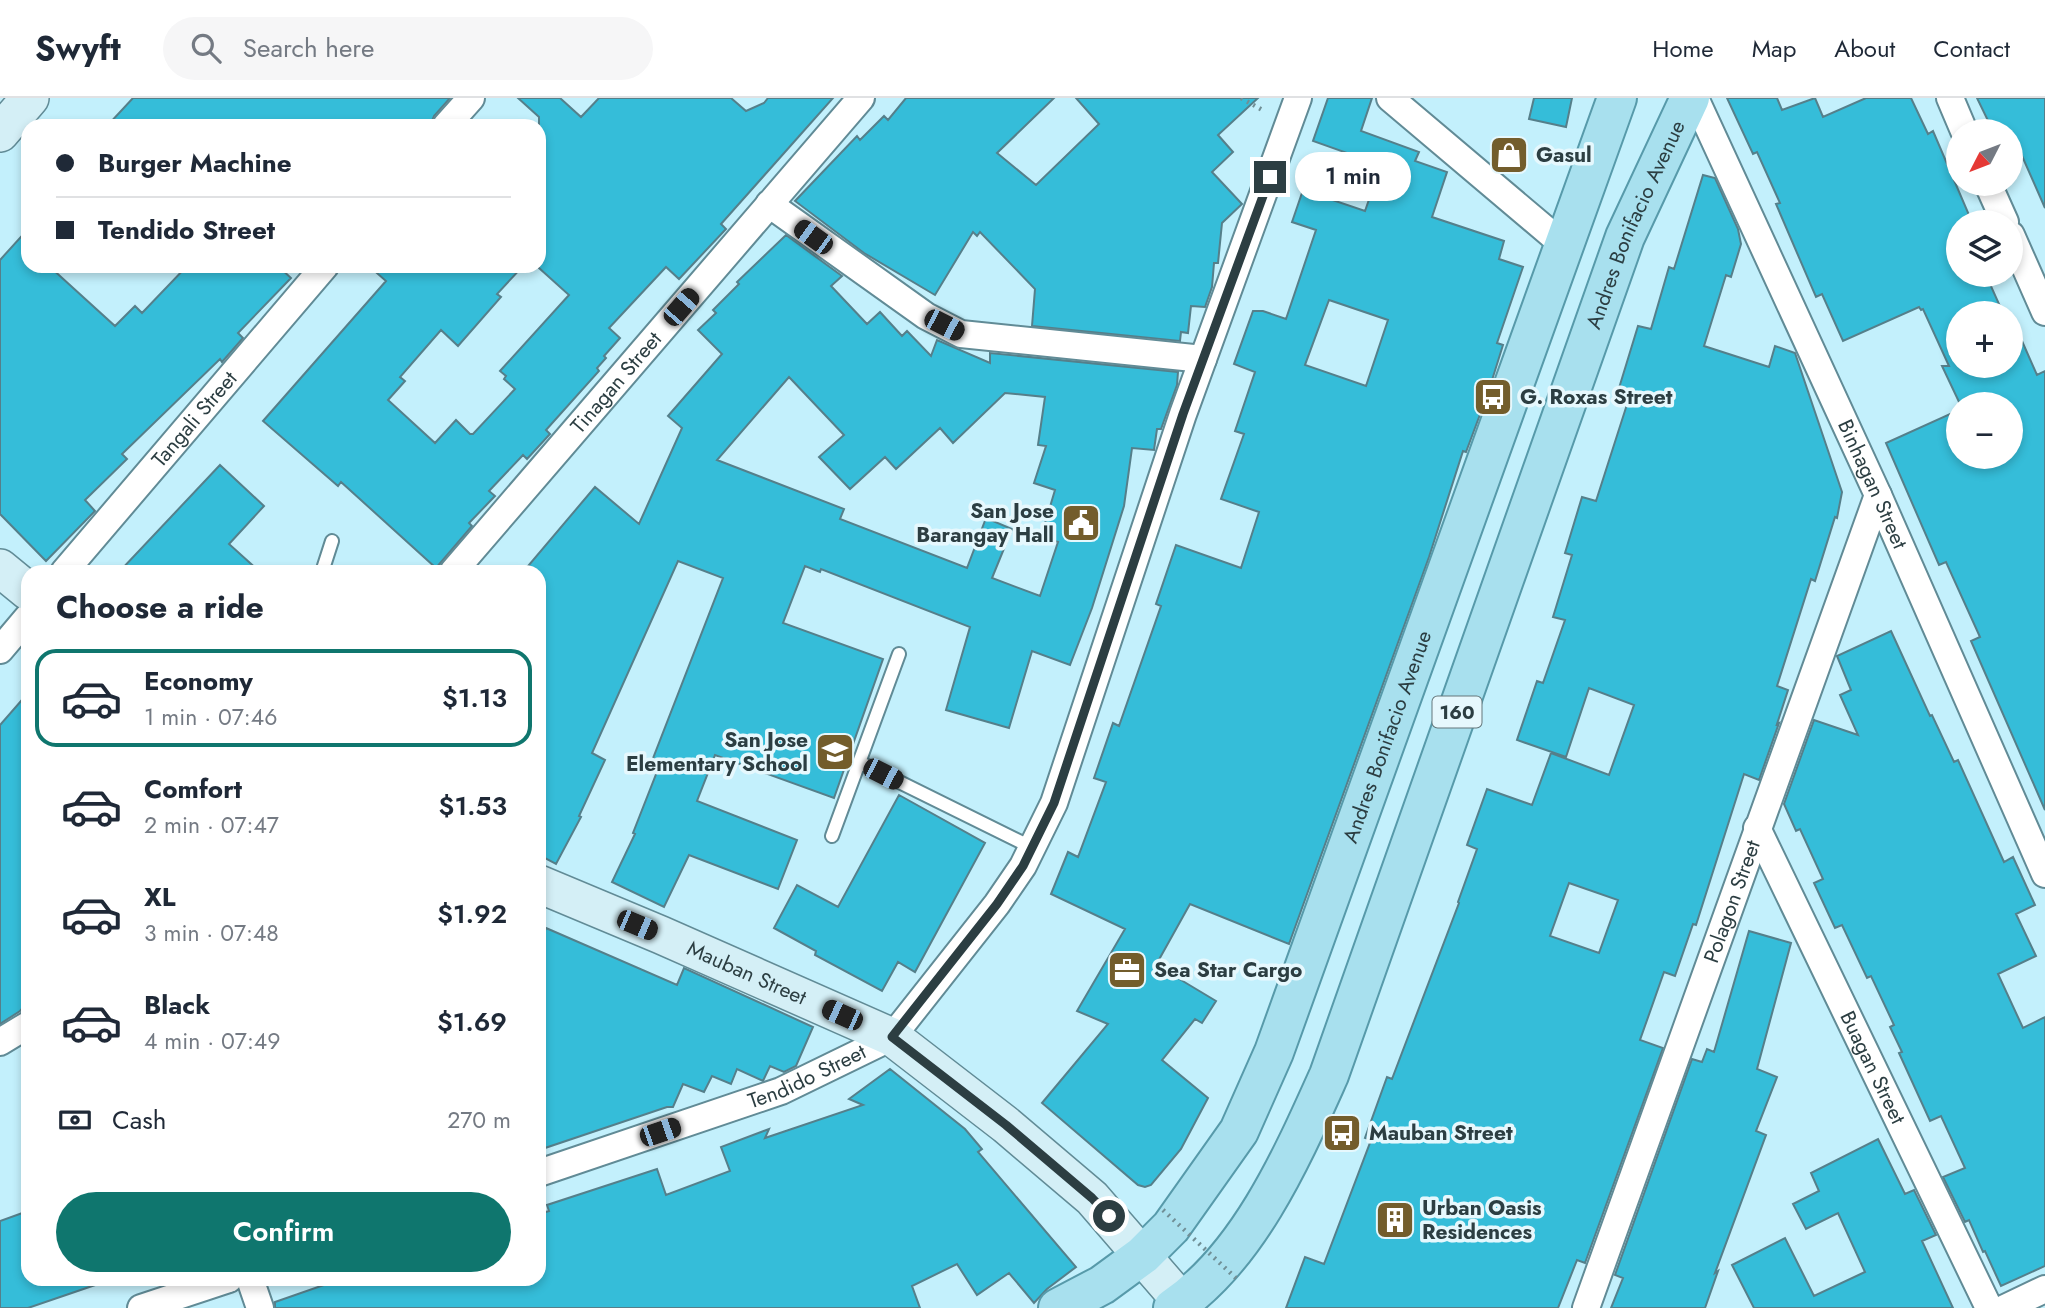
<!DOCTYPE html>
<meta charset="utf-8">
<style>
body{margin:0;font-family:Jost,sans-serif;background:#f6f6f7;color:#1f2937;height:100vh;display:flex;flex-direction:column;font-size:26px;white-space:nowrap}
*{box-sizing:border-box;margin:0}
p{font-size:23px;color:#747a83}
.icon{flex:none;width:38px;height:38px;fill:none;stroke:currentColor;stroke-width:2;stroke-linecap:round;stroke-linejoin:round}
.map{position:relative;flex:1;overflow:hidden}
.side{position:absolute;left:21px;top:467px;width:525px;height:721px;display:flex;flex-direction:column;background:#fff;border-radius:21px;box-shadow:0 4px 10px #0003}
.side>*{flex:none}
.hud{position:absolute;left:21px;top:21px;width:525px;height:154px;border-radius:21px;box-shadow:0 4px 10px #0003;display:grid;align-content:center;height:154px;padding:0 35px;background:#fff}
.needle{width:46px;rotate:228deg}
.fabs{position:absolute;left:1946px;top:21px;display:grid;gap:14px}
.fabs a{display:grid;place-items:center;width:77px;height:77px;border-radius:50%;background:#fff;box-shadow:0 4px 10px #0003;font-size:35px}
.end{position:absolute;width:32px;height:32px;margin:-16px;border:9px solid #2c3e42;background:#fff;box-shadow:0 0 0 4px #fff}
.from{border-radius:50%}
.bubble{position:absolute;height:49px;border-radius:24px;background:#fff;box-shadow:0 4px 10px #0003;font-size:23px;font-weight:600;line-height:49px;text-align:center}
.car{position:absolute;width:21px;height:42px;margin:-21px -10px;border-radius:9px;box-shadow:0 0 5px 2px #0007;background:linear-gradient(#222 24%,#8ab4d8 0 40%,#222 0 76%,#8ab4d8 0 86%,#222 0)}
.hud b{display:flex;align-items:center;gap:24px;height:66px;font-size:26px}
.hud b+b{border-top:2px solid #e0e1e3}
.hud i{width:18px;height:18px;background:#1f2937}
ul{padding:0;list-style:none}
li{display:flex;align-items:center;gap:21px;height:98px;margin:0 14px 10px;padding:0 21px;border:4px solid transparent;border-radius:21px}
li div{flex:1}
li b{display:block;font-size:26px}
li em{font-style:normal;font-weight:600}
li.selected{border-color:#0f766e}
li>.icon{width:63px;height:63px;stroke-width:1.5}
h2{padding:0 35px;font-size:32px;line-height:84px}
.pay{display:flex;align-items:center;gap:18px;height:77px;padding:0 35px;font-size:26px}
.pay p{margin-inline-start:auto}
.action{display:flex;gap:14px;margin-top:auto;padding:14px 35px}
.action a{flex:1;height:80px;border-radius:42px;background:#0f766e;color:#fff;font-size:28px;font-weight:600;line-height:80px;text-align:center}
header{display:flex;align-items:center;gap:42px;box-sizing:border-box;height:98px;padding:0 35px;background:#fff;border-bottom:2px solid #e0e1e3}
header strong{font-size:33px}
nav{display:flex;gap:38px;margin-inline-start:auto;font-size:24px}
.search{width:490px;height:63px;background:#f6f6f7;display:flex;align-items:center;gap:18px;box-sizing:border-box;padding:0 24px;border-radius:38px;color:#747a83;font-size:26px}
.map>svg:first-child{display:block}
</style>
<header>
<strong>Swyft</strong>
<div class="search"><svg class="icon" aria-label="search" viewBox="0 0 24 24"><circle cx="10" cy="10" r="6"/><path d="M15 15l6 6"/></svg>Search here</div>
<nav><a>Home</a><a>Map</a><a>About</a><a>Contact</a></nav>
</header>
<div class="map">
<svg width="2045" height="1210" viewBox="0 0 2045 1210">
<rect width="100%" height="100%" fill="#c3f0fc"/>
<path fill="#35bdd9" stroke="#557f8a" stroke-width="2" fill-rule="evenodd" d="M133,0H450L434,18L430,28H107Z
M518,0H560L581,19L599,0H731L746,13L764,5L768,0H833L721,126L726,131L679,181L666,169L609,230L620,240L604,258L606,260L597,270L599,273L546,332L550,336L527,361L523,357L489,393L495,398L469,425L472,428L436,470L341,384L338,388L263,323L386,183L369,168H523L497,196L501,199L458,248L441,232L400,279L405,283L388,302L435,345L456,322L470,336H473L515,291L504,281L506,278L500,273L569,197L539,170V19Z
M906,0H1054L997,55L1036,87L1099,26L1076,0H1258L1218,37L1233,54L1212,74L1242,106L1222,125L1218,165H1214L1212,189L1205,209L1191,208L1188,235L1181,234L1180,243L1032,228L1035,191L980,134L977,138L973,134L935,197L864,155L795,103L857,38L860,42L884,18L888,22Z
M1328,0H1372L1361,33L1419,54L1415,63L1447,74L1432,119L1504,143L1499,161L1523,169L1497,245L1503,247L1488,295L1466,354L1463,353L1429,459L1289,846L1190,806L1156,867L1216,903L1202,925L1195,921L1162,962L1208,1000L1181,1051L1151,1087L1145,1089L1138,1087L1042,1005L1108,926L1077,913L1125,831L1051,796L1068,754L1078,759L1106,684L1094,680L1113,625L1119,628L1161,508L1156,506L1176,447L1241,470L1259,414L1221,401L1244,336L1235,333L1255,274L1234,266L1253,213H1263L1286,221L1316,132L1292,124L1303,92L1365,113L1381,67L1313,43ZM1329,202L1388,222L1366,288L1305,267Z
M1534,0H1572L1566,29L1529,21Z
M1727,0H1777L1782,12L1815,0L1823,19L1866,0H1911L1928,36L1933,33L1972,124H1958V177H1986L2003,215H1958V268H2011V218L2037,277L2045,273V712L1971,543L1980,539L1946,464L1939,467L1886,345L1950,316L1958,334V359H2011V306H1960L1942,268H1949L1923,211L1921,212L1919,209L1843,243L1822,196L1816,199L1776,106L1780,105L1757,54L1753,56Z
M1977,0H2045V110L2011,33H1993Z
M1703,77L1715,80L1738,131L1741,146L1731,179L1726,177L1704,248L1769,269L1775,248L1795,255L1842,394L1837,420L1835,419L1815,483L1811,481L1777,588L1788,592L1777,626L1779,625L1759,682L1744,676L1696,827L1693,826L1675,878L1664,874L1640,942L1663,950L1585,1165L1577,1162L1558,1210H1286L1305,1159L1324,1166L1371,1042L1365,1040L1387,979L1392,981L1459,805L1458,804L1477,751L1467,747L1487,691L1532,707L1551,655L1609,677L1634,607L1589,590L1566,659L1517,642L1537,583L1543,585L1565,522L1553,519L1572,457L1565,455L1582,399L1596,403L1631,294L1619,290L1638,228L1651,231L1669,169L1674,171ZM1569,785L1618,802L1599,855L1550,838Z
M28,131V168H49L115,228L135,208L142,215L187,168H278L291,180L238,235L243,240L222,264L220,261L122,356L127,361L85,402L95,413L46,463L0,416V162Z
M786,137L842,178L831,188L867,226L880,214L902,238L907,233L931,258L937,242L990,265V255L1178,274L1177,287L1161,331H1157L1154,352L1132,350L1124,408L1092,510L1070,567L1032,553L1009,630L946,612L970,529L821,471L820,474L805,468L783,525L883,561L834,700L715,657L697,703L797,742L778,791L689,757L664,809L612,784L635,736L633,735L660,666L652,663L723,480L678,463L592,655L605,662L579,718L581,719L556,766L539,757V474H523L595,389L639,426L682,330L668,318L722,256L698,232L716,215L713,212L739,186L737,184ZM789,279L844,337L819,359L850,391L885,359L896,371L940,330L953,345L1005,295L1045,299L1038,347L1046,348L1034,385L1055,392L1041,439L1058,444L1040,498L992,480L1012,431L986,420L967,470L840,421L844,411L717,362Z
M220,367L264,408L229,446L260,474H119Z
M1891,533L1930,618L1932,617L1954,664L1958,662L2004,764L2013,759L2035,807L2016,816L2036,858L1998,876L2023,930L2045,919V1168L2001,1188L1985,1153L1983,1154L1969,1122L1965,1124L1943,1079L1965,1070L1941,1018L1930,1023L1899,955L1902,954L1890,929L1894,927L1871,878L1867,880L1842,827L1835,830L1814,785L1823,781L1800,731L1796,733L1784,706L1814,622L1858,637L1840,597L1851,592L1837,558Z
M28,595V904L20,913L0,926V627Z
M899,697L985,745L915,874L898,864L882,893L815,857L816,853L774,830L797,787L838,809Z
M546,830L677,887L684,870L813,929L796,968L784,974L770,968L763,983L737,971L731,986L712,978L704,994L683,986L673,1009H667L539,1052V847Z
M1749,833L1791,845L1757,971L1777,979L1756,1033L1766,1037L1715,1175L1718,1173L1705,1210H1611L1623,1180L1615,1177L1692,961L1702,964L1707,951L1714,954Z
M890,971L965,1031L982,1051L978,1054L1076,1169L1047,1191L1034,1205L1009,1175L977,1197L957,1166L912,1188L920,1210H275V1204L341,1181H539V1116L549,1113L547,1107L657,1071L666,1097L730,1073L721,1049L769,1031L765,1040L863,1007L849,1001Z
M1878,1041L1905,1096L1914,1092L1936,1137L1922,1143L1953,1210H1754L1732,1167L1785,1140L1814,1198L1865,1174L1838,1115L1806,1131L1793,1106L1819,1093L1811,1075Z
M28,1113V1181H100L101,1185L28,1210H0V1123Z"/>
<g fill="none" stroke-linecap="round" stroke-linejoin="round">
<g stroke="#618b96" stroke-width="16">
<path id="lane" d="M322,474L332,443
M861,665L1033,750
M832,738L899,556"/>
</g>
<g stroke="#618b96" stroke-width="30">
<g id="street">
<path d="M1390,0L1565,148"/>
<path id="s1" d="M1695,0L1878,397L2045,776"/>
<path d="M1950,0L1964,33"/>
<path d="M446,28L471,0"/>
<path d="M1988,86L2005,124"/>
<path d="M769,106L926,218L961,236L1203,261"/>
<path d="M2011,137L2045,214"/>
<path id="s2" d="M64,474L325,168"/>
<path id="s3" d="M453,474L861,0"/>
<path d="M0,552L28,519"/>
<path id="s4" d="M1757,730L1989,1210"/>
<path d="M0,944L28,927"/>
<path id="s5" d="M539,1075L781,993L892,939L997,806L1023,768L1054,705L1183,316L1298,0"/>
<path d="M250,1181L260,1210"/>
<path d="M141,1210L229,1181"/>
<path id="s6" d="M1586,1210L1878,397"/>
<path d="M2005,1210L2045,1191"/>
</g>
</g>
<g stroke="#618b96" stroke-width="40">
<g id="secondary">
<path d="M0,35L30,0"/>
<path d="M0,470L28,493"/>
<path id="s7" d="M539,786L661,837L892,939L1006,1027L1092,1100L1182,1204"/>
</g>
</g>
<g stroke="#579aaa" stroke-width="42">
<g id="primary">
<path id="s8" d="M1058,1210L1102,1187L1143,1157L1171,1129L1239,1033L1274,954L1617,0"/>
<path id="s9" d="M1173,1210C1249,1159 1293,1057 1329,977L1625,139L1690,0"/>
</g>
</g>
<path stroke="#708f96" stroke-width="4.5" stroke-dasharray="2 5" stroke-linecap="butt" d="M1241,0L1264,13"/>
<use href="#lane" stroke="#fff" stroke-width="12"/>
<use href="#street" stroke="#fff" stroke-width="26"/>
<use href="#secondary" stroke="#d4eff6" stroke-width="37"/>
<use href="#primary" stroke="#a8e0ee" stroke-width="38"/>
<path stroke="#708f96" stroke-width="4.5" stroke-dasharray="2 5" stroke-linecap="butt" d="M1163,1112L1238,1182"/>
</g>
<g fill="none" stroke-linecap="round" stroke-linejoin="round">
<path stroke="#2c3e42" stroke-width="9" d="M1109,1118L1092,1100L1006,1027L892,939L997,806L1023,768L1054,705L1183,316L1270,79"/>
</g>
<defs>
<g id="shop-square" transform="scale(2.0125)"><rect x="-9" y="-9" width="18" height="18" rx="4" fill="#735d2c" stroke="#e6f8fd"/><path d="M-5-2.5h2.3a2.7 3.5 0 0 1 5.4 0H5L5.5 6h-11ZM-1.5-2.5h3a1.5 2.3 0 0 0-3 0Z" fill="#fff"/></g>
<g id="bus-square" transform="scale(2.0125)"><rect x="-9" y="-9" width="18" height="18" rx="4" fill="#735d2c" stroke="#e6f8fd"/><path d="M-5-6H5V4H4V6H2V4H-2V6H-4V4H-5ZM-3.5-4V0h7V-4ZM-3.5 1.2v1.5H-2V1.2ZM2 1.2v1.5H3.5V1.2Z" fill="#fff"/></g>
<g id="civic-square" transform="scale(2.0125)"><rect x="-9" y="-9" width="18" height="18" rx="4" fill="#735d2c" stroke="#e6f8fd"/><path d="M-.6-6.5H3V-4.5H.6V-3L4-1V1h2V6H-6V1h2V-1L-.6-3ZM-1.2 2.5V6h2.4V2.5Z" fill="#fff"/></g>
<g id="school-square" transform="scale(2.0125)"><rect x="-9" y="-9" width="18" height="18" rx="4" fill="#735d2c" stroke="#e6f8fd"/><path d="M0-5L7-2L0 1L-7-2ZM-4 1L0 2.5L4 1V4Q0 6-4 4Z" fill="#fff"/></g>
<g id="office-square" transform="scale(2.0125)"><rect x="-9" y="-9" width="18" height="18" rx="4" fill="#735d2c" stroke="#e6f8fd"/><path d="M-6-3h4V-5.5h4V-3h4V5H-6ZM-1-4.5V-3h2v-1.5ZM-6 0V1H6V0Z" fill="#fff"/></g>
<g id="building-square" transform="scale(2.0125)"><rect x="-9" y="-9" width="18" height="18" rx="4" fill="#735d2c" stroke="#e6f8fd"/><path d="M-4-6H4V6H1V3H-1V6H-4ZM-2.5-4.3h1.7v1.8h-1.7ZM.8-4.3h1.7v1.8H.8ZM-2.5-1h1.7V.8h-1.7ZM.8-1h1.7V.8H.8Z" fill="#fff"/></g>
</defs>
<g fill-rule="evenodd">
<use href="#shop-square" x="1509" y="57"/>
<use href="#bus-square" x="1493" y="299"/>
<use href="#civic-square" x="1081" y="425"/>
<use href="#school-square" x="835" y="654"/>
<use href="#office-square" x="1127" y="872"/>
<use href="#bus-square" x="1342" y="1035"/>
<use href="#building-square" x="1395" y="1122"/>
</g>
<g text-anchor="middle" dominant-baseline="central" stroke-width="7" stroke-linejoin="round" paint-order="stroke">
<rect fill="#e6f8fd" stroke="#64767a" stroke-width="2" x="1432.5" y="598.5" width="49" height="31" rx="5"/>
<g font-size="19" font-weight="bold" fill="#2c3e42">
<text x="1457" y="614">160</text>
</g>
<g font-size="21" font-weight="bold" fill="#2c3e42" stroke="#e6f8fd" text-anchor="start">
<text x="1536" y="57">Gasul</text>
<text x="1520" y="299">G. Roxas Street</text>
<text x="1054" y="413" text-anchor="end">San Jose<tspan x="1054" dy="24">Barangay Hall</tspan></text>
<text x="808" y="642" text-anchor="end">San Jose<tspan x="808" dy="24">Elementary School</tspan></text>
<text x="1154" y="872">Sea Star Cargo</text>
<text x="1369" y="1035">Mauban Street</text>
<text x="1422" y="1110">Urban Oasis<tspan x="1422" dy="24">Residences</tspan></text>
</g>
<g font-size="21" fill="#2c3e42" stroke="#e6f8fd">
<text stroke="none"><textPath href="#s9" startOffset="1188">Andres Bonifacio Avenue</textPath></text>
<text stroke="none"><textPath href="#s3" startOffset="250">Tinagan Street</textPath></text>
<text stroke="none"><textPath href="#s2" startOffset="201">Tangali Street</textPath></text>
<text stroke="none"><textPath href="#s1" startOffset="425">Binhagan Street</textPath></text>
<text stroke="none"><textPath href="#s8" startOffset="679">Andres Bonifacio Avenue</textPath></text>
<text stroke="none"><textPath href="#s6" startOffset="432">Polagon Street</textPath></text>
<text stroke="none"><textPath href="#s7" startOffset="226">Mauban Street</textPath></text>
<text stroke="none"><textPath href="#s4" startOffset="266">Buagan Street</textPath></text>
<text stroke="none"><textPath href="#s5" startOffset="285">Tendido Street</textPath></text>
</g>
</g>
</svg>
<div class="fabs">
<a><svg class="needle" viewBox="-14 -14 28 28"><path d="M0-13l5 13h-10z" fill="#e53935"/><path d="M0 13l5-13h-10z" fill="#747a83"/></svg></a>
<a><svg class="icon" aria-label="layers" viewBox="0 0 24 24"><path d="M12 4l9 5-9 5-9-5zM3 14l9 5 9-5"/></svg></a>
<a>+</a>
<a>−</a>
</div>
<i class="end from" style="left:1109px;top:1118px"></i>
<i class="end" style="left:1270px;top:79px"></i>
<div class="bubble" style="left:1295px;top:54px;width:116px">1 min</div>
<i class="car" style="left:813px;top:139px;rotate:306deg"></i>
<i class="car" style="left:681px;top:209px;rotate:41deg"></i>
<i class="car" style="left:944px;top:227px;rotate:117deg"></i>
<i class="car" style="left:883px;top:676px;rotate:117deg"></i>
<i class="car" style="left:637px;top:827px;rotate:113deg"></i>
<i class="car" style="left:842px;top:917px;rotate:294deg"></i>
<i class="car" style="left:660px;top:1034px;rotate:71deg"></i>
<div class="hud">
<b><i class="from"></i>Burger Machine</b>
<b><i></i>Tendido Street</b>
</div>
<section class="side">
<h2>Choose a ride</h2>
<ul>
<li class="selected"><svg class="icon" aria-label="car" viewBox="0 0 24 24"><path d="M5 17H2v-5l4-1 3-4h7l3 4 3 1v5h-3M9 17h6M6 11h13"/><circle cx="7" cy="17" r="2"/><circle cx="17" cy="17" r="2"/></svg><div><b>Economy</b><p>1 min · 07:46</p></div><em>$1.13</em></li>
<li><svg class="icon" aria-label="car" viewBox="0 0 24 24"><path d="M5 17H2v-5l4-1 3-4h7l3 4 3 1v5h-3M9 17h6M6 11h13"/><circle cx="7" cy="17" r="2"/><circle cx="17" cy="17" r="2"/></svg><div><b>Comfort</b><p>2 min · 07:47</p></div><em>$1.53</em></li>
<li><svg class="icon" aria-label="car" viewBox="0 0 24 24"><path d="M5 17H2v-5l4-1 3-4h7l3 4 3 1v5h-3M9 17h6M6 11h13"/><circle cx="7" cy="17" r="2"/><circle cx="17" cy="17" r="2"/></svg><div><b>XL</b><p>3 min · 07:48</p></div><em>$1.92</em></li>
<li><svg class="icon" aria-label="car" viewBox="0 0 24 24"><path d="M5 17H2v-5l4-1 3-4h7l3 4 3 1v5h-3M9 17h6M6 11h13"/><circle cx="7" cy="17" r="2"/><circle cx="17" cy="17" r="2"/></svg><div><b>Black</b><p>4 min · 07:49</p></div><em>$1.69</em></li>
</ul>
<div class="pay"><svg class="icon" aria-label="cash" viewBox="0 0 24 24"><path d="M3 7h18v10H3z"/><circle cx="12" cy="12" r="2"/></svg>Cash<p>270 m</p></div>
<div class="action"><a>Confirm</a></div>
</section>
</div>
